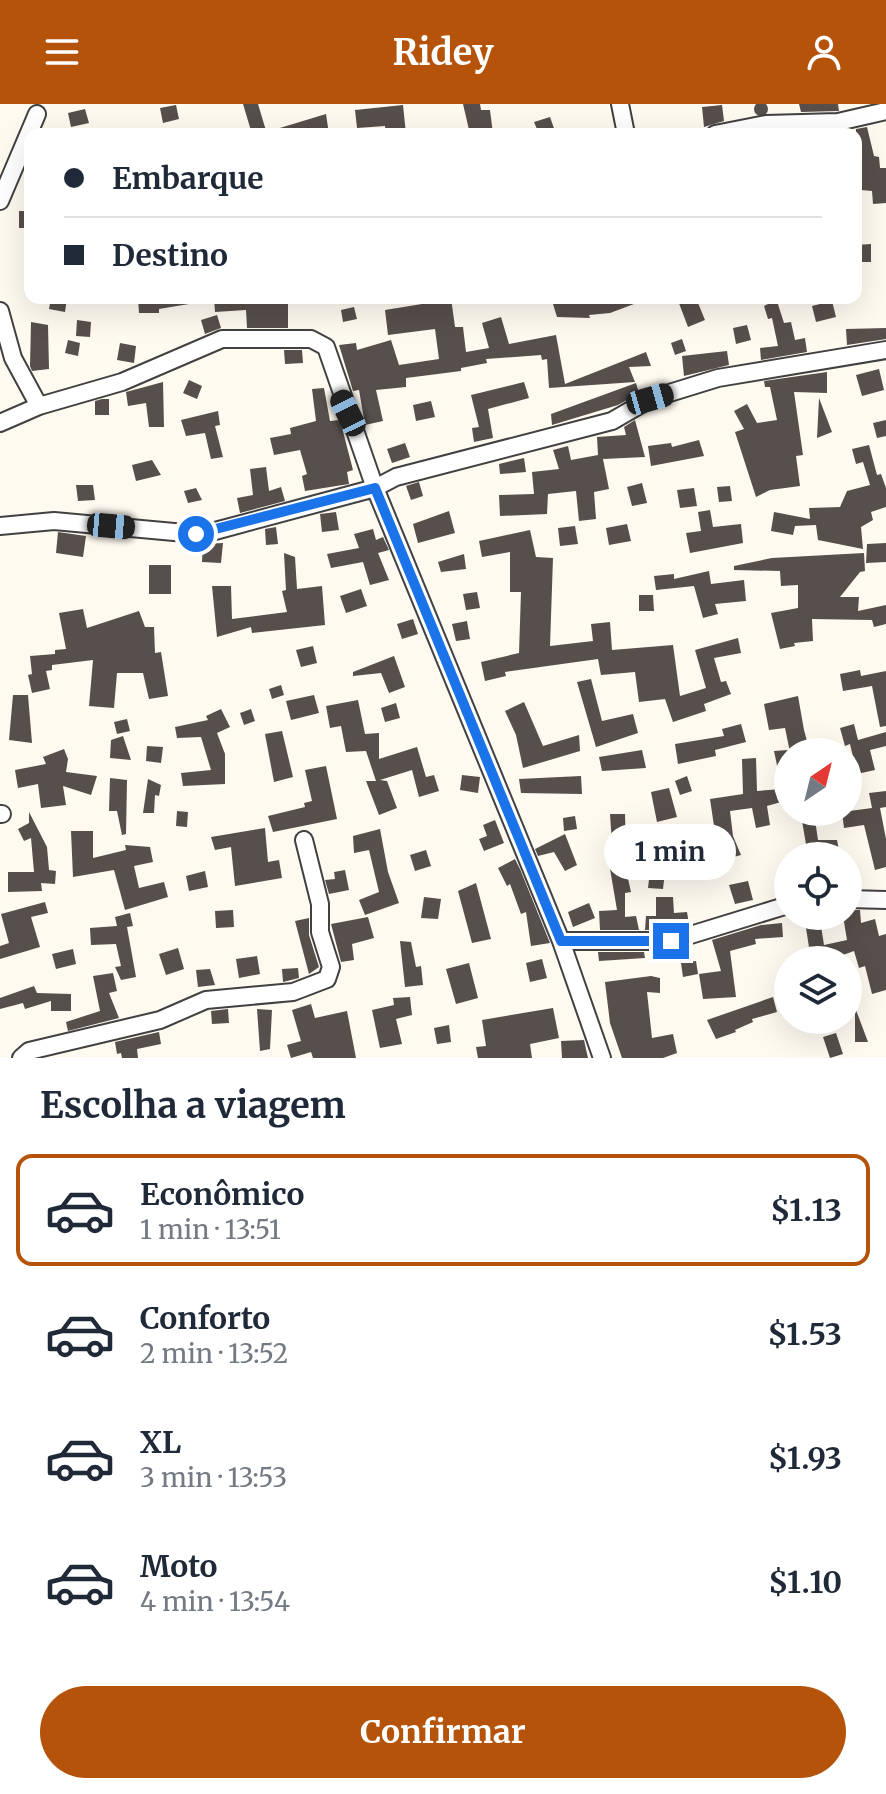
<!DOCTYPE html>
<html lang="pt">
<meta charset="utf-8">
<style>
body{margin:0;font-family:Merriweather,serif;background:#f2f2f3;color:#1f2937;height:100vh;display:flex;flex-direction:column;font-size:30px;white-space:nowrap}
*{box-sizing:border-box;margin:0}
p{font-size:26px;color:#747a83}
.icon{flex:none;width:44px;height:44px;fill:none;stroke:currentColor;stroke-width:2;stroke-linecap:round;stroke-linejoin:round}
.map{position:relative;height:954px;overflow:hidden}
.side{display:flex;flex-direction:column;background:#fff;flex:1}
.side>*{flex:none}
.banner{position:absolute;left:24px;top:24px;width:838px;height:176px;border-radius:16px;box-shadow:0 8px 32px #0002;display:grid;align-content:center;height:176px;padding:0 40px;background:#fff}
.needle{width:52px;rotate:35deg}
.controls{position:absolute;left:774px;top:634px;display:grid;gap:16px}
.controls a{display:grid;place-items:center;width:88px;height:88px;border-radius:50%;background:#fff;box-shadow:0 8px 32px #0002;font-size:40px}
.end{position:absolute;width:36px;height:36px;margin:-18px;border:10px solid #1a73e8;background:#fff;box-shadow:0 0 0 4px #fff}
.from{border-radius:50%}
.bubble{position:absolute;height:56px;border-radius:28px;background:#fff;box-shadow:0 8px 32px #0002;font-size:26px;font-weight:700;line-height:56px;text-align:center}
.car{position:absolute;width:24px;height:48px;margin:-24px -12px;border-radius:10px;box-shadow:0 0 6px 2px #0007;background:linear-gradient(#222 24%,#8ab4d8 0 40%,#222 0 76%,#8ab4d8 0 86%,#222 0)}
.banner b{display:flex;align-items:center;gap:28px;height:76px;font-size:30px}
.banner b+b{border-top:2px solid #e0e1e3}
.banner i{width:20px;height:20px;background:#1f2937}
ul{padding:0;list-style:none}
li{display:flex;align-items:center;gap:24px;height:112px;margin:0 16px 12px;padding:0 24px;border:4px solid transparent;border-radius:16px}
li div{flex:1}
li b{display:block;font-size:30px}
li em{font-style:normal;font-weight:700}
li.active{border-color:#b45309}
li>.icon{width:72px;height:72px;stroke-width:1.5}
h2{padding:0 40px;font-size:36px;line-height:96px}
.primary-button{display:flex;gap:16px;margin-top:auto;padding:16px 40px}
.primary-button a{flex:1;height:92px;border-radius:48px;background:#b45309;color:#fff;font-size:32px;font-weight:700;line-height:92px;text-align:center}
header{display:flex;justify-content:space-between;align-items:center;height:104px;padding:0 40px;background:#b45309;color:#fff;font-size:36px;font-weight:700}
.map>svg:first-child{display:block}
</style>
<header><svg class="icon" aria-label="menu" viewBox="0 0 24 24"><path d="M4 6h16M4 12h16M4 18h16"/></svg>Ridey<svg class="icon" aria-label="person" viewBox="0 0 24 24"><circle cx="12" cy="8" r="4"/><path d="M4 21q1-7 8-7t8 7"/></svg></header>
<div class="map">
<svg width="886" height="954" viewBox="0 0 886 954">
<rect width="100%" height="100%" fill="#fefaf0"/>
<path fill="#564f4b" d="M754 5a7 7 0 1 1 14 0a7 7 0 1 1-14 0Z
M243,0H258L267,30H252Z
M463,0H480L481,6H490L493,30H470Z
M799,0H838L839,7L801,8Z
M176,1L179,15L163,19L160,4Z
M403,1L406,30H386L385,22L357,24L355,6Z
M722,1L724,17L704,23L702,3Z
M85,5L89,19L71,23L68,9Z
M326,10L329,30H270V27Z
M550,13L556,30H539L534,18Z
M867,23L874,52L879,53L880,64H886V99L873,100L872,87L861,86L860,70L856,69V25Z
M19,107H30V124H19Z
M871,140V158H856V141Z
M51,194H67L65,208L49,205Z
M138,194H188L189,200L159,205V209H139Z
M214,194H288V224H247L246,206L215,208Z
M421,194H451L455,223H463L466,248L489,244L482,219L501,213L509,240L556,231L565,280L646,248L651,262L629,263L635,278L549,284L547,255L542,256L541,251L486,255L487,259L461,264V267L406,274V283L376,286L383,317L365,321L359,286L353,287L339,241L356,239L357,246L391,236L399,261L439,255L435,225L388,231L385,206L422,200Z
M577,194H642V197L610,209L589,211L590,214L557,213L553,200Z
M677,194H696L705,216L688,223Z
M767,194H776L784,219L791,218L795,236L805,234L807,248L761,256L760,244L778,242L772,214L768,215L764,202L768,200Z
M832,197L836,213L816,218L812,202Z
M354,203L357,215L343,218L341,206Z
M217,211L221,224L205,230L201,216Z
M77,216L91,218L90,233L76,232Z
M31,218L48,221L49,265L32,267L30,262Z
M747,221L751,236L736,240L733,224Z
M886,224V235L847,241L846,225Z
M682,235L686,247L675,251L671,239Z
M68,236L80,239L78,252L65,249Z
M120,239L136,242L134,259L117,256Z
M284,246H302L303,259L285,260Z
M727,247L729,261L684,272L682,252Z
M879,265L884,286L862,292L856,271Z
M827,268V289L794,288L803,351L796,352L800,382L770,386L756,393L735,328L744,325L734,307L747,300L757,319L777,316L770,283H765L764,277Z
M189,276L202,282L197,295L183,289Z
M163,278L164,323H149L146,299L128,302L126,288Z
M524,278L529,294L488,305L493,334L474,338L472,324L479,323L471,291Z
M636,279L639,289L618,301L552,321L551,310Z
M324,284L330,317L340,316L353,366L347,368L349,380L305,387L302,372L307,370L300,346L274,351L270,334L291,330L290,324L316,317L312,285Z
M819,294L832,328L817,334Z
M102,295H109V311H95V297Z
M431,297L435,313L416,317L413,301Z
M218,307L220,321L215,322L223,353L211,355L205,329L186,332L181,316Z
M635,316L645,353L603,355L609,385L594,388L596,415L579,417L576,387L548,390L547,410L500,412L499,391L534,390L532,368L559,365L553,346L568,342L571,356L598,351L597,333L626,331L624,323Z
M886,316V332L877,334L873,319Z
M699,336L704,352L651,362L648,342L671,339L672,343Z
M405,339L410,353L392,359L387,345Z
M869,341L877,371L881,370L886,384V403L871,408L873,416L861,423L863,445L818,436L816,421L795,422L793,431L771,427L774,408L810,415L809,404L840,403L847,387L870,381L863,358L856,360L852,345Z
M524,354L526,368L500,370L499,360Z
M152,356L161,371L136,377L132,361Z
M266,363L269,387L281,383L285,397L240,409L237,394L253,391L250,365Z
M419,378L423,392L411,396L406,382Z
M642,379L647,399L632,402L627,383Z
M76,381H93L95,396L78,397Z
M730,382L732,397L719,398L717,383Z
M196,384L202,396L188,399L184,387Z
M694,384L697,402L680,404L677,386Z
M710,406L713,423L741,420L743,439L690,449L686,429L701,427L698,408Z
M449,407L455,429L418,439L413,420Z
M336,408L339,426L322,428L320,410Z
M627,420L631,437L609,441L606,424Z
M575,422L578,440L560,442L558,424Z
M276,423L278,440L266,441L265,425Z
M373,425L376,436L383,433L389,446L378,449L389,476L370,481L363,458L331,464L327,450L359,444L354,430Z
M530,426L536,453L553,454L550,542L593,537L591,520L610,518L612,546L673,541L680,592L706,584L695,546L738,534L741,549L714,554L721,578L726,577L731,590L704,600L706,607L673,618L665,595L639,598L635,568L601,571L598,555L505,568L506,572L485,577L481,558L519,549L521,488H510V448L482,453L479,437Z
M58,428L86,432L83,453L56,449Z
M223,439L221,459L202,458L203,440Z
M886,439V458L866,459L867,440Z
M284,449L295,453L297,485L322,482L325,521L252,529L251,523L217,533L212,482H231L232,515L287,508L282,487L286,486Z
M864,449L865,467L860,468L840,493H859L858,507L886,501V520L874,523L872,516L812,515L813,537L794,539L795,542L780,545L771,509L798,504V481L781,482L780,467L734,466V462L772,454Z
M464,450L466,465L441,468L438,458Z
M149,461H171V490H149Z
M709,467L711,480L744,476L746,497L715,500L718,510L703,514L694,482L656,486L654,472L674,470V475Z
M361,485L367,502L346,509L340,492Z
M477,488L480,504L466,506L463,490Z
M639,491H653L654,507H639Z
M83,505L87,524L139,507L145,523H154L155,549L161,548L168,592L149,595L143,569H117L114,604L89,602L93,556L52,561V566L46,567L50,585L32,589L28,571L32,570L30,552L55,550V546L66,545L59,509Z
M413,515L418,530L402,535L397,520Z
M467,517L470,535L456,537L452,520Z
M313,542L317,559L301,563L296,546Z
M394,552L405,583L389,589L381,569L353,572V568Z
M860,566L861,572L886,567V622L880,623L872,582L843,587L840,570Z
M591,575L602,617L633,610L638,629L596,643L577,578Z
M281,581L284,591L272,595L269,585Z
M13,591H28L32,639L9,636Z
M314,591L319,609L291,616L286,597Z
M798,592L804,626L810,648H790L785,624L769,626L764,600Z
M358,596L365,630L379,629V655L417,643L426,673L434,671L439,687L419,693L412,666L380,676L387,677L397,704L379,711L366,677H376L366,647L346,648L341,622L330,624L326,602Z
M524,598L543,642L579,631L580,647L523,664L516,631L505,607Z
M396,599L400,614L385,618L381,604Z
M221,605L230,623L217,629L225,650V680L183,682L181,669L211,666L201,633L177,634L175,623L208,616L206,612Z
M251,605L255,617L244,621L240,609Z
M127,615L130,627L117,630L114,618Z
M741,620L746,638L715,646L716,652L678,660L675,640L724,632L722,625Z
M854,620L858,636L886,628V642L870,646L875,666L857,670L850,640L845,642L840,624Z
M282,627L293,673L274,678L265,630Z
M123,632L131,656L110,654L111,636Z
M147,642L163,643L161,659L146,657Z
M64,645L68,655L66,668L97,672L91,691L63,682L66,701L41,704L38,680L18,684L15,666L46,660L43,653Z
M642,646L646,664L602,667L599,653Z
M788,646V696L767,702L770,721L756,724L752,704L730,707L733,732L741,751L723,756L719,738L699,742L693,724L714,722L710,695L743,690L742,655L756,654L757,687L782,685L774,647Z
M326,662L337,715L273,728L268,712L305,703L304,699L312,697L305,666Z
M462,671L480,673L478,689L460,686Z
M581,672L582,690L521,689L519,675Z
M687,672L692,687L680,691L675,677Z
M110,674L127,676L126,730L122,731L117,707H109Z
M148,675L161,681L159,692L155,691L154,709H143Z
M669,684L677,713L657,718L651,688Z
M886,687V703L880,704L886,735V763L875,766L864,721L844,724L842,708L872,704L869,689Z
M177,707L188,708L187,723L176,722Z
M29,708L47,743L49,766L56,767L55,780L41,779L42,787L8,788V768H34L31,734L24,737L18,725L29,719Z
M814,709L818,736H837L840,752H808L801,711Z
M610,710H625L626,745L649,744L653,759L625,761L631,788L625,789V813L636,812L639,826H600L599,807L617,806L606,741L612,740Z
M575,712L577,725L564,727L563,714Z
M495,716L504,739L484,747L479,735L487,732L483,721Z
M265,724L268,758L279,756L282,774L235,782L231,743L215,746L211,733Z
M380,725L388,768L399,799L365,811L359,796L379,788L369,746L354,749L353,732Z
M71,727H93V754L126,746L125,741L150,743L153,758L134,762L139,784L164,778L168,793L125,806L114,766L73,773Z
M565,730L577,761L565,767L554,748L538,752L535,745Z
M426,746L431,762L415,767L410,751Z
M515,755L520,765L550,839L531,842L526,808L521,810L510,780L507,782L498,764Z
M345,766L349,786L329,790L325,776L335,775L334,768Z
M205,767L208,783L189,787L186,772Z
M650,767L665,768L663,785L648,784Z
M748,777L753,796L735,800L729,781Z
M476,779L491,835L472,839L458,787Z
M424,793L441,795L438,815L421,814Z
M656,793H673L674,809L687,808L689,820L669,826H645L646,812H656Z
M45,798L48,809L31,813L40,843L0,855V842L9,839L1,810Z
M589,799L595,814L573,823L568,808Z
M233,806L234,823L216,824L215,807Z
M848,806H860L861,819L875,815L879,832L886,830V886L872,890L865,862L859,864L854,847L829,856H811L806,824L821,822L824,841L847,836L843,812H848Z
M130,809L133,822L127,823L136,873L121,876L115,863L121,862L116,840L91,841L90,824L117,822L115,813Z
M368,813L374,834L352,840L354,856L341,858L331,820Z
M309,814V831L319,863L309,870L295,817Z
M782,819L783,833L755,835L756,840L730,847L736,893L703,895L699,870L721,867L712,836L761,821Z
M400,837L411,838L416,863L421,862L423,881L405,883Z
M178,844L184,865L166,871L159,850Z
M73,845L76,860L56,865L52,850Z
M598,848H644L645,854L599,857Z
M257,852L260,870L239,874L236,855Z
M542,855L547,874L530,878L526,859Z
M696,857L698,870L683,873L681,859Z
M469,859L478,894L456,900L446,865Z
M298,864L299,874L283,878L282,865Z
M210,865L215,881L198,883L196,866Z
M113,869L117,887L109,889L119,914L68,927L66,918L100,907L93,872Z
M651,872L660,874V889L647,888L652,934L673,930L677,949L663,954H622L610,919L605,878Z
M34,882L37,889L71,890V907H51V897L25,905L23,899L0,905V894Z
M410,893L412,911L396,915L402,940L380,944L372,906L394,901L393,894Z
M773,893L777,908L752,915L753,918L735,926L736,928L716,935L707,916Z
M311,900L315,914L347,907L356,954H313L311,948L291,954L287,941L301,937L292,906Z
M553,904L559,934L530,940L532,954H478L476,943L486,942L482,916Z
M228,905L229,919L212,920L211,907Z
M257,905L272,906L270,945L260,947Z
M855,906H856L868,938H855Z
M449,921L451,938L437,940L434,924Z
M159,928L161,940L137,945L138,954H122L121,949L117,950L115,938Z
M836,929L843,950L830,954L823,933Z
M584,936L588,954H562L561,937Z"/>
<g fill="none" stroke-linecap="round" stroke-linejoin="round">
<g stroke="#414141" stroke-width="20">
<path id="minor" d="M620,0L626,30
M715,30L766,20L838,18L886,7
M0,97L37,10
M0,207L13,254L39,302
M0,319L39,302L122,278L222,235H311L326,243L375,384L561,837L602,954
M0,422L54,417L196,430L215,427L375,384L396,373L612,317L650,295L718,274L886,246
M0,710H2
M848,795L886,796
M561,837H671L788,801
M21,954L29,947L160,916L206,896L293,888L327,875L331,863L320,828V800L304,736"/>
</g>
<use href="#minor" stroke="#fff" stroke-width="16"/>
</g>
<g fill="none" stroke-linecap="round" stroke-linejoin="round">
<path stroke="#1a73e8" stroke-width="10" d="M196,430L375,384L561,837H671"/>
</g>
</svg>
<div class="controls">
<a><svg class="needle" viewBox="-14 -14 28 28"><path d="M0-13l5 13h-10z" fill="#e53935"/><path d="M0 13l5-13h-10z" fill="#747a83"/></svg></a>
<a><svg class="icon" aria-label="locate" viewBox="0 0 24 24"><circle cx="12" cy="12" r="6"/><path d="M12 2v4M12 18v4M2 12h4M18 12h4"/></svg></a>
<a><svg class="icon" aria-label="layers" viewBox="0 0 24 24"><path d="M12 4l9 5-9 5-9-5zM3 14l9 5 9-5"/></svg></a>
</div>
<i class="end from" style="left:196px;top:430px"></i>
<i class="end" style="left:671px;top:837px"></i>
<div class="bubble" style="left:604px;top:720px;width:132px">1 min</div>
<i class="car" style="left:650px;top:295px;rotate:74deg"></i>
<i class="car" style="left:348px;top:309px;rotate:334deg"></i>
<i class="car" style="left:111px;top:422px;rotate:95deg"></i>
<div class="banner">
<b><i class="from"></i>Embarque</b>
<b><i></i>Destino</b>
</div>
</div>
<section class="side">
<h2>Escolha a viagem</h2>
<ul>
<li class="active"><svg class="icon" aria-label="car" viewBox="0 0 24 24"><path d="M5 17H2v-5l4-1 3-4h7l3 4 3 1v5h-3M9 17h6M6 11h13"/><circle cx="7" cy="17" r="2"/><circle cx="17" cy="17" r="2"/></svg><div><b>Econômico</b><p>1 min · 13:51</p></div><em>$1.13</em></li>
<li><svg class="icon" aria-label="car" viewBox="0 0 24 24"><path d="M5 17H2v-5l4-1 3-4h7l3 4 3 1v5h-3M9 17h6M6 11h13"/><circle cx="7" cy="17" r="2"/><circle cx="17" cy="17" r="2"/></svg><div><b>Conforto</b><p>2 min · 13:52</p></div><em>$1.53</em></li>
<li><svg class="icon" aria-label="car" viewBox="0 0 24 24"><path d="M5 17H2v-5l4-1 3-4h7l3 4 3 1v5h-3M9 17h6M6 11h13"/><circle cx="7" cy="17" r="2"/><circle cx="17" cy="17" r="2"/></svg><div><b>XL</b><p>3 min · 13:53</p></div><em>$1.93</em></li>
<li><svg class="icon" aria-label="car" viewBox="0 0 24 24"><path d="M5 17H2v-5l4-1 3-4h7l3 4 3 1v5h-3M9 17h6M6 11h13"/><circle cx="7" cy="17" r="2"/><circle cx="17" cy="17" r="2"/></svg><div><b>Moto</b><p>4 min · 13:54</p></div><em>$1.10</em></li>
</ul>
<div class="primary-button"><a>Confirmar</a></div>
</section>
